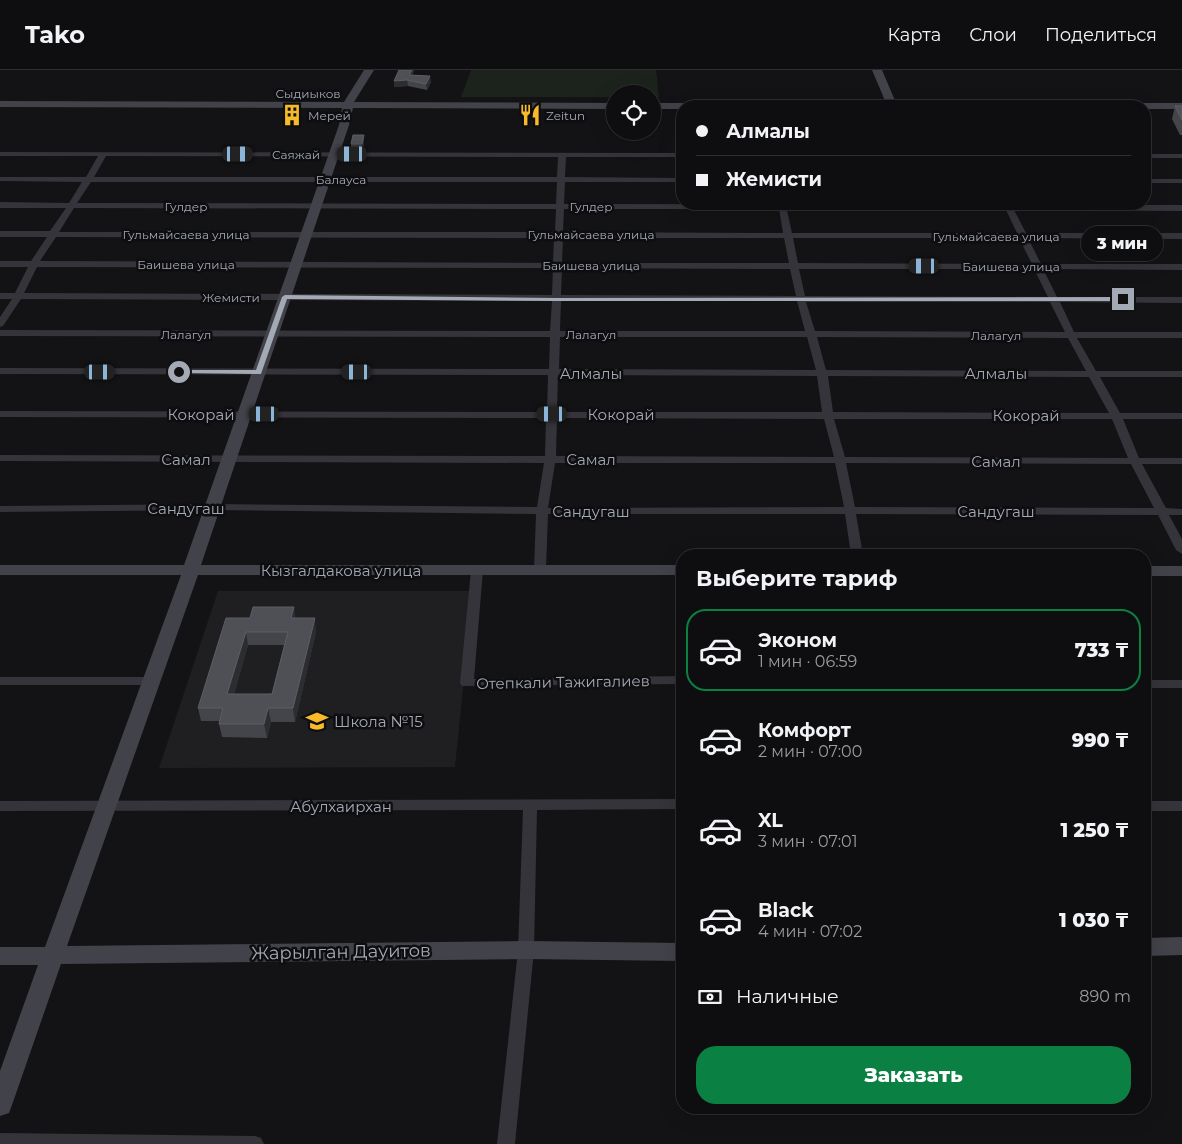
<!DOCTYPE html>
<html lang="ru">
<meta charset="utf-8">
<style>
body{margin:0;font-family:Montserrat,sans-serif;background:#1c1c1e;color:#f1f3f6;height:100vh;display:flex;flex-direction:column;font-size:19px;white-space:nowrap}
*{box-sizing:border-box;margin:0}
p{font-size:16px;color:#9b9c9f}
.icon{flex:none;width:28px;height:28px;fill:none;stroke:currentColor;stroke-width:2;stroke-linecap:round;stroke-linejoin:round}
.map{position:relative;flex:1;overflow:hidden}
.side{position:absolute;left:676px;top:479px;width:475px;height:565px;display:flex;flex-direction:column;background:#0e0e10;border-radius:20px;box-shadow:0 5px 20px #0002,0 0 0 1px #2e2e30}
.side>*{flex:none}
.top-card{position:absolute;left:676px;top:30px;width:475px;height:110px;border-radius:20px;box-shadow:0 5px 20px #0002,0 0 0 1px #2e2e30;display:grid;align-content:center;height:110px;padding:0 20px;background:#0e0e10}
.fabs{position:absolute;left:606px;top:15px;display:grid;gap:10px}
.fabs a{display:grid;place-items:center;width:55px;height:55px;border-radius:50%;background:#0e0e10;box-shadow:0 5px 20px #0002,0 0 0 1px #2e2e30;font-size:25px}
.end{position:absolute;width:22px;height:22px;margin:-11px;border:6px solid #a4a9b6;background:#111;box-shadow:0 0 0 2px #111}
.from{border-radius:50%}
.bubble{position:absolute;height:35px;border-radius:18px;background:#0e0e10;box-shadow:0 5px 20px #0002,0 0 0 1px #2e2e30;font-size:16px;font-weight:800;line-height:35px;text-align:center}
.car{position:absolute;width:15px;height:30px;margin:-15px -8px;border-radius:6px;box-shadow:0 0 4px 1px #0007;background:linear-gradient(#222 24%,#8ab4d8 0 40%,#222 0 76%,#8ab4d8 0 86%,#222 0)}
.top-card b{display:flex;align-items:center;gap:18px;height:48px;font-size:19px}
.top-card b+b{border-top:1px solid #2e2e30}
.top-card i{width:12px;height:12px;background:#f1f3f6}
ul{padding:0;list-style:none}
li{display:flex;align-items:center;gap:15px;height:82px;margin:0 10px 8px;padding:0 10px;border:2px solid transparent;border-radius:20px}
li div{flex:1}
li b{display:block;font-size:19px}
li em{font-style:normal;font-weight:800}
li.on{border-color:#0b8043}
li>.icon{width:45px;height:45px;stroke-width:1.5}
h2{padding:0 20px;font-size:22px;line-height:60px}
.pay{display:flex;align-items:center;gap:12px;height:55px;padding:0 20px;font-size:19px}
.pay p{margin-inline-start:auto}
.button{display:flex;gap:10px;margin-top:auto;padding:10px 20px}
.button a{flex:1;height:58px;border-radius:20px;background:#0b8043;color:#fff;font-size:20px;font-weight:800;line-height:58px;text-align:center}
header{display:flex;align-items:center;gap:30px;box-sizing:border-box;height:70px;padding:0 25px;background:#0e0e10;border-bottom:1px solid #2e2e30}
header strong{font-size:24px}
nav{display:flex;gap:28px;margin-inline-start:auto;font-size:18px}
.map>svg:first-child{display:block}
</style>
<header>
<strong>Tako</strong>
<nav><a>Карта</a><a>Слои</a><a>Поделиться</a></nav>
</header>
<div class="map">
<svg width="1182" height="1074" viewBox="0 0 1182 1074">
<rect width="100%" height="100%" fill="#131315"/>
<path fill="#1f1f22" d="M218,521H473L455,697L159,698Z"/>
<path fill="#1b231c" d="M471,0H656L659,27H653L652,24H615V27H461Z"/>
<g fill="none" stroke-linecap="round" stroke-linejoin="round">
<path fill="#34343a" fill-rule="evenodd" d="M0,82L682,83V87H566L565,107L682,108V112H565L564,134L1182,135V141L1014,140L1026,163H1182V169L1028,168L1041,194H1182V200L1043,199L1057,227H1182V233L1060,232L1074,262H1182V268H1077L1096,301H1182V307H1100L1120,343H1182V349H1123L1139,388H1182V394H1142L1166,438L1182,439V445H1169L1182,469V484L1176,480L1158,445L856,444L863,485H851L845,444H548L546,499L540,503L534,499L536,444L213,440L0,442V436L213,434L537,437L544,393L0,391V385L545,386L546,348L0,347V341L547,342L548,305L0,304V298L549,299L550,267L0,266V260L550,261L552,231L21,229L3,256L0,257V247L12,229H0V223H15L28,197H0V191H31L47,167H0V161H50L66,138H0V132L69,133L82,112L0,111V107H86L98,86H0ZM106,86L558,87L557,107H94ZM91,112H557L556,134L77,133ZM74,138L556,139L555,162H59ZM564,139H779L783,163L563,162ZM787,140H1006L1017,163H792ZM56,167L554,168L553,193L40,191ZM563,168H784L789,193H562ZM793,168H1019L1032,194L798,193ZM37,197L553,198L552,225L24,223ZM562,198L790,199L796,226L561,225ZM799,199H1034L1048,227L805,226ZM561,231H797L805,261H560ZM806,232H1050L1065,262L815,261ZM560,267H807L816,300L559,299ZM817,267L1068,268L1086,301L826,300ZM558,305L817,306L822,342H557ZM828,306L1089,307L1109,343L833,342ZM557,348L824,349L834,387L556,386ZM834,349H1112L1128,388L845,387ZM555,393H835L844,437L548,438ZM846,393L1131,394L1154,438L855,437Z
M1145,84H1182V88H1145Z
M1145,109H1182V113H1145Z
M477,496L483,500L474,609L682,606V614L462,616L460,613L471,500Z
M0,607H150L155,608L157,611L155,614L150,615H0Z
M1145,610H1182V618H1145Z
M682,729V739L537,740L534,880L515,1074H497L518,880L523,740L0,741V731Z
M1145,731H1182V741H1145Z
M0,1063L255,1066L261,1068L264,1074H0Z"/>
<path fill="#42434a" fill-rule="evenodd" d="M364,0H374L354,32L615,33V39L353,38L349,55L201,495H682V505H198L67,876L526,871L682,873V891L526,889L61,894L12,1035L9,1043L0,1046V1001L38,895H0V877H45L181,505H0V495H184L339,55L342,38L0,37V31L344,32Z
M872,0H882L896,33H1182V39H1145V36H682V39H652V33H886Z
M1145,496H1182V506H1145Z
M1182,867V885L1145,886V868Z"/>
</g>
<path fill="#44454a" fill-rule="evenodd" d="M414,1L412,6L431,12L427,20L408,16L394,17V11Z
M1175,36H1182V65H1180L1172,49Z
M364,65V72L363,81H351V74Z
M250,548H296L316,562L295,652H271L267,668L222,667L219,654V651H201L198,638ZM248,575H284L272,624H234Z"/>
<path fill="#2c2d30" d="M412,0H414V1L410,10L409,5Z
M430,6L431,12L427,20L426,14Z
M407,10L408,16L394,17V11Z
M364,65V72L363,81L362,74Z
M294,537L296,550L291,548Z
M315,548L316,562L295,652L293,638Z
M246,562L248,575L230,638L227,624Z
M268,638L271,652L267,668L264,654Z"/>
<path fill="#4f5056" stroke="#5c5e65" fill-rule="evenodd" d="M399,0H412L409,5L430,6L426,14L407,10L394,11Z
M1175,36H1182V50Z
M353,65H364L362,74H351Z
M253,537H294L291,548H315L293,638H268L264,654H219L223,638H198L226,548H250ZM246,562H288L272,624H227Z"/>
<path fill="#a4a9b6" d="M285,225L557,228L1123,227L1126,229L1123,231H557L287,229L261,304L177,303L176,302L179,300H256L282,227Z"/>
<defs>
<g id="building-bare" transform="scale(1.725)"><path d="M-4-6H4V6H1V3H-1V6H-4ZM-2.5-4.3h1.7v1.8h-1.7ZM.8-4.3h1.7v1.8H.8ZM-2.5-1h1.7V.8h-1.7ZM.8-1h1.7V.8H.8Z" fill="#f7ba29" stroke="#0e0e10" stroke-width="2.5" paint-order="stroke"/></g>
<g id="restaurant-bare" transform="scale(1.725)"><path d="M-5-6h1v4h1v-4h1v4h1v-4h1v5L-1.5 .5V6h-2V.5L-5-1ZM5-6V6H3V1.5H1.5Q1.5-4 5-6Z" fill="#f7ba29" stroke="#0e0e10" stroke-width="2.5" paint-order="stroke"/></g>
<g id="school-bare" transform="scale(1.725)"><path d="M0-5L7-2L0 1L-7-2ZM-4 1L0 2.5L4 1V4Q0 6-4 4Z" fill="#f7ba29" stroke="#0e0e10" stroke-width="2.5" paint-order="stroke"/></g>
</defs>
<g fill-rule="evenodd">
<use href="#building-bare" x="292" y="45"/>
<use href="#restaurant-bare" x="530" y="45"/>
<use href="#school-bare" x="317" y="651"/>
</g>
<g text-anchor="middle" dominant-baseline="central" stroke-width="5" stroke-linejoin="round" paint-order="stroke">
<g font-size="12" fill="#a4a9b6" stroke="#0e0e10">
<text x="308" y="23">Сыдиыков</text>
<text x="296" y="84">Саяжай</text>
<text x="341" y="109">Балауса</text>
<text x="186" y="136">Гулдер</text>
<text x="591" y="136">Гулдер</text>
<text x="186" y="164">Гульмайсаева улица</text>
<text x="591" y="164">Гульмайсаева улица</text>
<text x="996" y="166">Гульмайсаева улица</text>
<text x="186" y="194">Баишева улица</text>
<text x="591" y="195">Баишева улица</text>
<text x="1011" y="196">Баишева улица</text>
<text x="231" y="227">Жемисти</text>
<text x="186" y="264">Лалагул</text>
<text x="591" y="264">Лалагул</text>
<text x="996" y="265">Лалагул</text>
</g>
<g font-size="12" fill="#a4a9b6" stroke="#0e0e10" text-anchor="start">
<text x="308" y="45">Мерей</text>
<text x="546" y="45">Zeitun</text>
</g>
<g font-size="15" fill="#a4a9b6" stroke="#0e0e10">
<text x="591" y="303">Алмалы</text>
<text x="996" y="303">Алмалы</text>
<text x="201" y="344">Кокорай</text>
<text x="621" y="344">Кокорай</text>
<text x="1026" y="345">Кокорай</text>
<text x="186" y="389">Самал</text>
<text x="591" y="389">Самал</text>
<text x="996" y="391">Самал</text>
<text x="186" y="438">Сандугаш</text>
<text x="591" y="441">Сандугаш</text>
<text x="996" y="441">Сандугаш</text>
<text x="341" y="500">Кызгалдакова улица</text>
<text transform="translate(563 612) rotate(-1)">Отепкали Тажигалиев</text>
<text x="341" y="736">Абулхаирхан</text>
</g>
<g font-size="15" fill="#a4a9b6" stroke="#0e0e10" text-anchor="start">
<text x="334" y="651">Школа №15</text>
</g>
<g font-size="18" fill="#a4a9b6" stroke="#0e0e10">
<text transform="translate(341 882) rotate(-1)">Жарылган Дауитов</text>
</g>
</g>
</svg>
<div class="fabs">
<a><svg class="icon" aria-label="locate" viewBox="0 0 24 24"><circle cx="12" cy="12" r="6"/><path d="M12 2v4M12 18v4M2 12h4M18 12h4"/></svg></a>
</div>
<i class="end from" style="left:179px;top:302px"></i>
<i class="end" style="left:1123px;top:229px"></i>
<div class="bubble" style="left:1081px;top:156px;width:82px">3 мин</div>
<i class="car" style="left:238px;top:84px;rotate:90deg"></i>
<i class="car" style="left:352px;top:84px;rotate:270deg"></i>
<i class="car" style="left:924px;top:196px;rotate:270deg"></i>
<i class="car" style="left:100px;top:302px;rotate:90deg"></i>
<i class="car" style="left:357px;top:302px;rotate:270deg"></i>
<i class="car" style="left:264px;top:344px;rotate:270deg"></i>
<i class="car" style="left:552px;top:344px;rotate:270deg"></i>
<div class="top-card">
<b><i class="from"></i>Алмалы</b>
<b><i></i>Жемисти</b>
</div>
<section class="side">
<h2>Выберите тариф</h2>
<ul>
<li class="on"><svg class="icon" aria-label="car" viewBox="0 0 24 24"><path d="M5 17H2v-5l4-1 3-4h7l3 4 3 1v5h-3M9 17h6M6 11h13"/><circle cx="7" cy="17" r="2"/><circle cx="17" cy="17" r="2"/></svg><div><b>Эконом</b><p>1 мин · 06:59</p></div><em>733 ₸</em></li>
<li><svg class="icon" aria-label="car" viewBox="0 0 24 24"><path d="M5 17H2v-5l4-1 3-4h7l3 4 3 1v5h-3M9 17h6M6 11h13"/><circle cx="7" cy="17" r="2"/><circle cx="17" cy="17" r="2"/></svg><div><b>Комфорт</b><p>2 мин · 07:00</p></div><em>990 ₸</em></li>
<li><svg class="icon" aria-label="car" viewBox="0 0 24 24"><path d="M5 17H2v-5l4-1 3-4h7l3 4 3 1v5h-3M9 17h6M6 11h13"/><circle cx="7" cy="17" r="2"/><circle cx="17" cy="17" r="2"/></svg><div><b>XL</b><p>3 мин · 07:01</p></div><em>1 250 ₸</em></li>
<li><svg class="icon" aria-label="car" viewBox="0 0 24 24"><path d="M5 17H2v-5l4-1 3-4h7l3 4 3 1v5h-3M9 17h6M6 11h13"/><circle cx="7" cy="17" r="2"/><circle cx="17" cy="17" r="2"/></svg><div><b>Black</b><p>4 мин · 07:02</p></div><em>1 030 ₸</em></li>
</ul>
<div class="pay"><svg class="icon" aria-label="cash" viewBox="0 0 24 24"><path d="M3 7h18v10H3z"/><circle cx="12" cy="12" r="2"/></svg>Наличные<p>890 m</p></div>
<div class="button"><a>Заказать</a></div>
</section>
</div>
